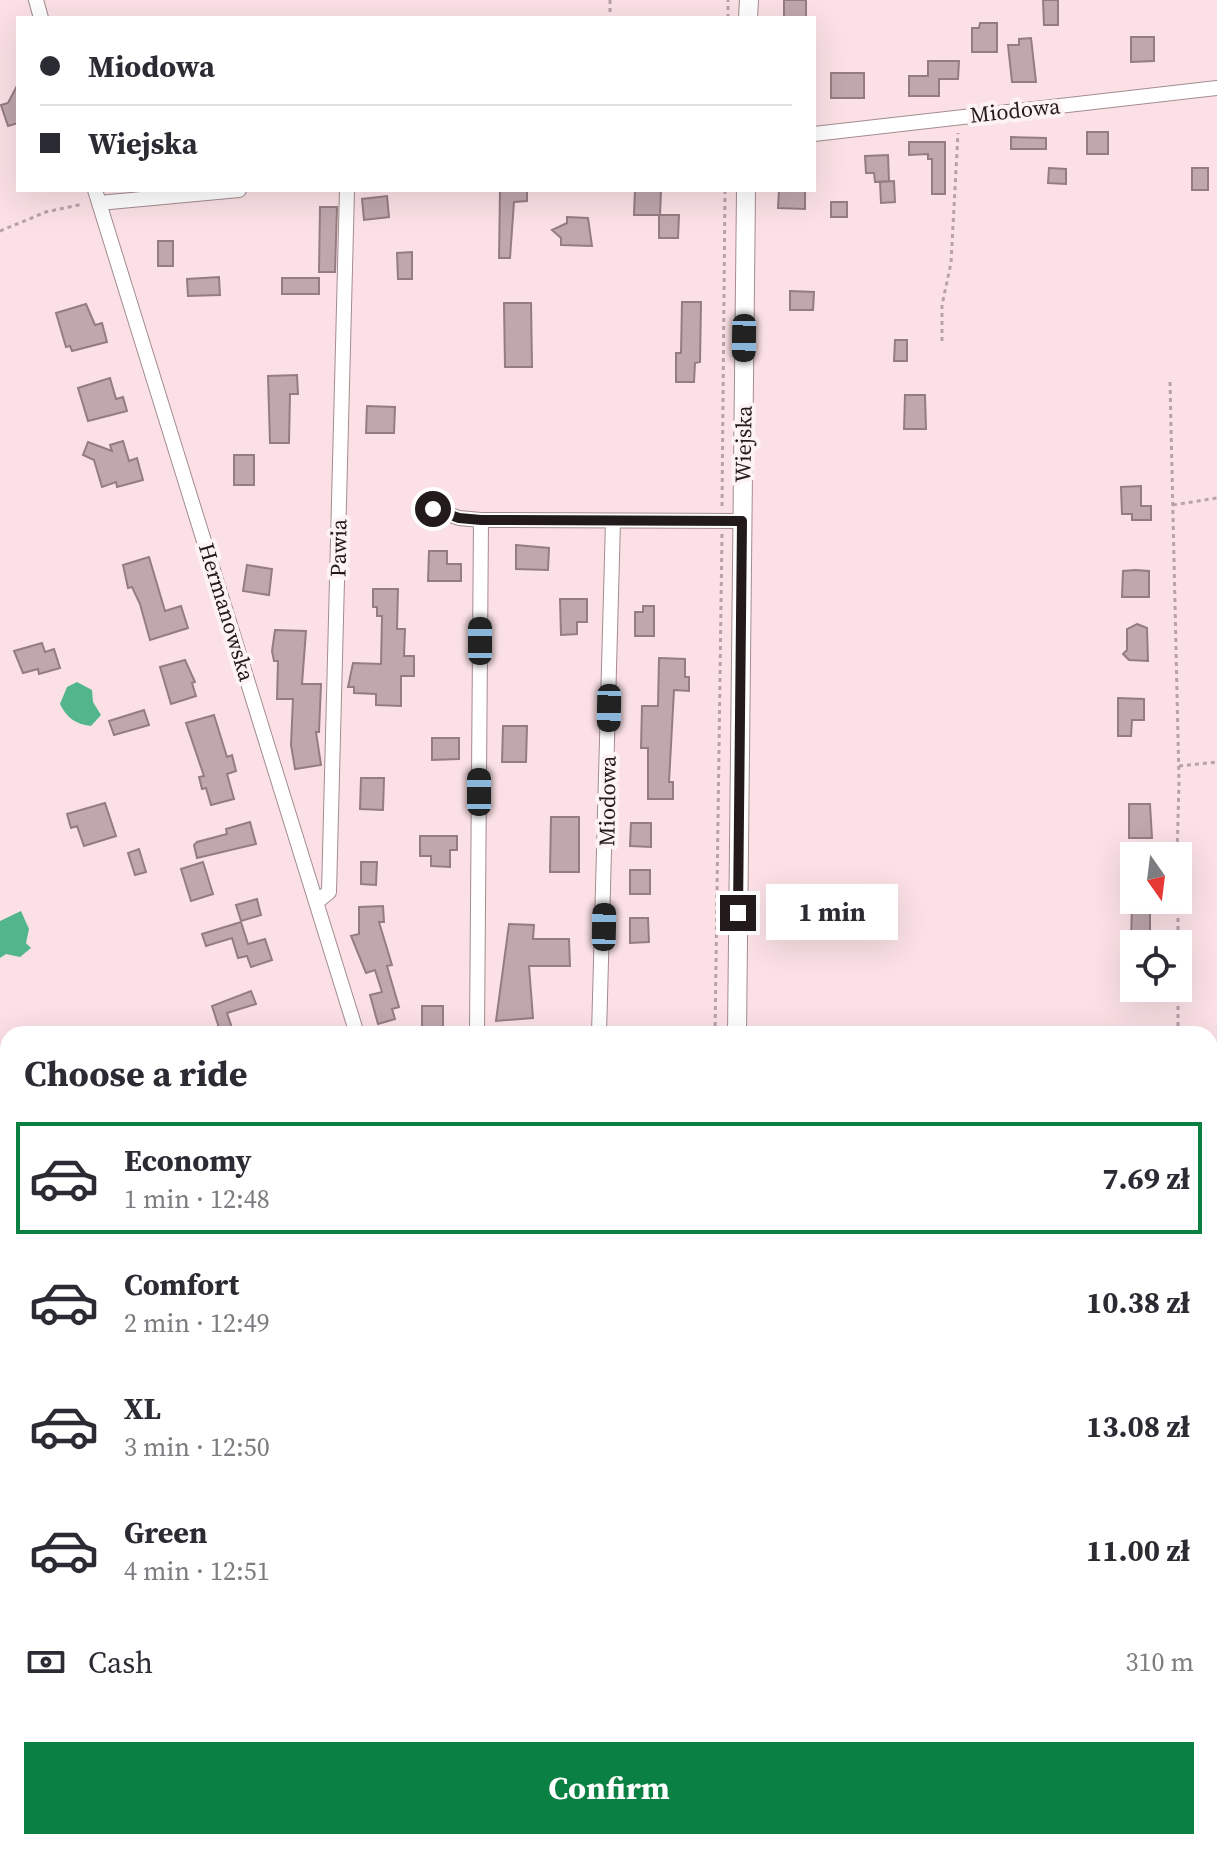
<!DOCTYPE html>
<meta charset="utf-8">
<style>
body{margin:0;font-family:"Source Serif 4",serif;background:#f2f2f3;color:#2b2b33;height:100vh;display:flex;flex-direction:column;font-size:30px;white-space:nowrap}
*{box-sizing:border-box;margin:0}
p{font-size:26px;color:#7c7c81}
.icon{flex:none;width:44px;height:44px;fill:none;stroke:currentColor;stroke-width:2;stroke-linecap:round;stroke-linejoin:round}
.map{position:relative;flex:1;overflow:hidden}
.sheet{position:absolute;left:0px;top:1026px;width:1218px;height:824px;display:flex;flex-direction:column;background:#fff;border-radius:24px 24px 0 0;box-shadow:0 8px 32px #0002}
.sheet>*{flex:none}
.banner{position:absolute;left:16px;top:16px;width:800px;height:176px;border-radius:0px;box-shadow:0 8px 32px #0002;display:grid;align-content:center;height:176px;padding:0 24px;background:#fff}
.needle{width:52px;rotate:166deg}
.fabs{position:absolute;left:1120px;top:842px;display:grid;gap:16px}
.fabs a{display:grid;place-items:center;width:72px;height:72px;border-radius:0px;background:#fff;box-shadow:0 8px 32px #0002;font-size:40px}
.end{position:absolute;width:36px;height:36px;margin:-18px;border:10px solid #231a1b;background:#fff;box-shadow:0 0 0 4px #fff}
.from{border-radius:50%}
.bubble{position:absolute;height:56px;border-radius:0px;background:#fff;box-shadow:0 8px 32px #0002;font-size:26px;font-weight:700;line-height:56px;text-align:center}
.car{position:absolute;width:24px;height:48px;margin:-24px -12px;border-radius:10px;box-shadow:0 0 6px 2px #0007;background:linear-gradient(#222 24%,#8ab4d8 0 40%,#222 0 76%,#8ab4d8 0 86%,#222 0)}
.banner b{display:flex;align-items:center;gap:28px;height:76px;font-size:30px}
.banner b+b{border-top:2px solid #e1e1e2}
.banner i{width:20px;height:20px;background:#2b2b33}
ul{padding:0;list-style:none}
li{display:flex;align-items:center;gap:24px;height:112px;margin:0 16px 12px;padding:0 8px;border:4px solid transparent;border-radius:0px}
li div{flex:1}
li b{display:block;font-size:30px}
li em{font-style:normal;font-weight:700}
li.active{border-color:#0b8043}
li>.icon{width:72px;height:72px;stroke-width:1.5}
h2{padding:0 24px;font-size:36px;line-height:96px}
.pay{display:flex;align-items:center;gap:20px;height:88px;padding:0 24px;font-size:30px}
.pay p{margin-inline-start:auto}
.cta{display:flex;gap:16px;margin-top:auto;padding:16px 24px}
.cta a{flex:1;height:92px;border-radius:0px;background:#0b8043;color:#fff;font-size:32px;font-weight:700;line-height:92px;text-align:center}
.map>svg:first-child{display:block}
</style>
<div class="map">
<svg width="1217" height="1850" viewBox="0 0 1217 1850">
<rect width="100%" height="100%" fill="#fbe1e5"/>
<path fill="#f7bfca" d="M8,1085V1179L0,1181V1087Z
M8,1446V1842H137L136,1850H0V1448Z
M1217,1574V1850H1169L1176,1842H1210L1213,1793L1210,1792V1575Z
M866,1842H929L935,1850H860Z"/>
<path fill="#52b58c" d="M77,682L92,690L93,702L101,715L91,726C75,724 67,718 60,704L67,687Z
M21,911L29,929L26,943L31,948L20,957L6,954L0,958V921Z"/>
<path fill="#bfa7ab" stroke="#947d81" stroke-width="2" d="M784,0H806V17H784Z
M1043,0H1058V25H1044Z
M980,23H997V52H972V28H979Z
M1131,37H1154V61L1131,62Z
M1031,38L1036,82H1012L1008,45H1019V39Z
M928,61H959L958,79H939V96H909V76H928Z
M831,73H864V98H831Z
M18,84V123L8,126L1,105L8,103Z
M1087,132H1108V154H1087Z
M1011,137L1046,138V149H1011Z
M909,142H945V194H932V159H928V154L909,155Z
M888,155L889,181L875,182L874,173H866L865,156Z
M1049,168L1066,169V184L1048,183Z
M1192,168H1208V190H1192Z
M894,181L895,202L881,203L880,182Z
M500,190H527V201L514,202L510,258H499Z
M635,190H661L660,215H679L678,238H659V215H634Z
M779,190H805V209L778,208Z
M387,196L389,217L364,220L362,199Z
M831,202H847V217H831Z
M320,207H337L335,272H319Z
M567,217L588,218L592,246L561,245V238L552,230L567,223Z
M158,241H173V266H158Z
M412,252V279H398L397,253Z
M219,277L220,295L188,296L187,279Z
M282,278H319V294H282Z
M790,291L814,292L813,310H790Z
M682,302H701L700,362L695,363L694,382H676V353H681Z
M504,303H531L532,367H505Z
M86,304L95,325L102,323L107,342L72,351L70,346L66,347L56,313Z
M895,340H907V361H894Z
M297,375L298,394H290L289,443H270L268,376Z
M110,378L116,399L123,397L127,411L88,421L78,388Z
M905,395H925L926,429H904Z
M367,406L395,407L394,433H366Z
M123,441L129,461L137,458L143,480L117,487L116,482L102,487L94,460L83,455L88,442L112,451L110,445Z
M234,455H254V485H234Z
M1141,486V506H1151V520H1132V514H1122L1121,487Z
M516,545L549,548L548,570L516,569Z
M429,551H447V564H461V581H428Z
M149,557L165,611L181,606L188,628L150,640L140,604L132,587L128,588L123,565Z
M247,565L272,569L269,595L243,591Z
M1135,570L1149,571V597H1122L1123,571Z
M373,589H398L397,629H405L404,656H414V676H401V706L376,705V694L354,693V687H348L353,663L381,664L382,616H377V607H373Z
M560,599H587V622H577V634L561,635Z
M643,606H654V636H635V612H643Z
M1137,624L1147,628L1148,661L1129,660L1123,654L1127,650V629Z
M275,630L306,631L302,684H321L319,732H316L321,765L295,769L291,745L293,699H277L278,661H274L272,651Z
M42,643L45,652L54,649L60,668L39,674L38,669L23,673L14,651Z
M659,658L685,659V677H689V691L674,690L669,782H673V799H648V748H641L642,706H658Z
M185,660L195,682L192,683L196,696L171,704L160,667Z
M1118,698L1144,699V720H1132L1131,736H1118Z
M144,710L149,725L114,735L109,721Z
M214,715L227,757L232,755L236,771L227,774L234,799L211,805L206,788L202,789L199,777L204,776L186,723Z
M503,726H527L526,762H502Z
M432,738H459V759L432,760Z
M361,778H384L383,810L360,809Z
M105,803L116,836L84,846L77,826L71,828L67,814Z
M1129,804H1150L1152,838H1129Z
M551,817H579V872H550Z
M250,822L256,844L197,858L194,845L197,842L227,834L226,829Z
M631,823H651V847L630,846Z
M420,836H457V850H450V867L431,866V856H420Z
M139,849L146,872L135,875L128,853Z
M203,862L213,894L191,901L181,869Z
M361,862H377L376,885L361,884Z
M630,870H650V894H630Z
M257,899L261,915L241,921L236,905Z
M1132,900H1150V944H1131Z
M383,906L384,922H379L392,965L387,966L399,1007L392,1009L395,1019L378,1024L370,995L382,992L375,970L366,973L351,936L359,934V907Z
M630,918H648L649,942L630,943Z
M241,922L248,944L265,939L272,960L251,967L247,956L238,958L232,938L206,946L202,934Z
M509,924L534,925L533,939H569L570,966H529L533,1018L496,1021Z
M251,991L256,1004L227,1013L234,1034H221L212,1006Z
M422,1006H443V1034H422Z"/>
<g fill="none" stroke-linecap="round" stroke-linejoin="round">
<g stroke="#a38c90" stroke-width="9">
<path id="service" d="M356,1842L357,1850"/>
</g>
<g stroke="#a38c90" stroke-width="16">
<path id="minor" d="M36,0L41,18
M814,134L1217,88
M95,190L357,1034
M99,203L239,190
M433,509L459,518L481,520L742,521
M318,901L329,892L347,190
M477,1034L481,520
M599,1034L613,521
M149,1850L150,1842"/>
</g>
<g stroke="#a38c90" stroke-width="20">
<path id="tertiary" d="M748,18L749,0
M737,1034L746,190
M1210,1565H1217
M952,1842L959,1850
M834,1850L840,1842"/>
</g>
<path stroke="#b7a2a6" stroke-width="3" stroke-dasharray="4 4" stroke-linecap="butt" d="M610,0V18
M728,18V0
M0,231L46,212L83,204
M942,341V305L951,263L958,133
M1170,382L1179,781L1177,856
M1173,505L1217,498
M722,506L725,190
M1179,766L1217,762
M715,1034L722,534
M1178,1034V878
M0,1359L8,1356
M0,1425L8,1424
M0,1617L8,1616
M1210,1618L1217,1617
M0,1713L8,1712
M45,1842L46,1850
M800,1842L810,1850
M976,1842L982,1850
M747,1850L755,1842
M758,1850L764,1842
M812,1850L817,1842"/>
<use href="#service" stroke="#fff" stroke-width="7"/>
<use href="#minor" stroke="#fff" stroke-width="14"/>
<use href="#tertiary" stroke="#fff" stroke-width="18"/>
</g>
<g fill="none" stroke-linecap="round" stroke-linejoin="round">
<path stroke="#231a1b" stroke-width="10" d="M433,509L459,518L481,520L742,521L738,913"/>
</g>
<g text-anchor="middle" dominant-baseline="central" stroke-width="8" stroke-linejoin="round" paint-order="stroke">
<g font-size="22" fill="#231a1b" stroke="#fdf3f4">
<text transform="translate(1015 110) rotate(-6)">Miodowa</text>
<text transform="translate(743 444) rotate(-89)">Wiejska</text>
<text transform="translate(338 548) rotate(-89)">Pawia</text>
<text transform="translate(227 612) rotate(73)">Hermanowska</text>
<text transform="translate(607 801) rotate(-89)">Miodowa</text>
</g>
</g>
</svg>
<div class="fabs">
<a><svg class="needle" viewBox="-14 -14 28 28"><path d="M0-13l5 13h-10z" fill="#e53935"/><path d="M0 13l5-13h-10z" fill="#7c7c81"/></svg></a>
<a><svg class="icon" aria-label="locate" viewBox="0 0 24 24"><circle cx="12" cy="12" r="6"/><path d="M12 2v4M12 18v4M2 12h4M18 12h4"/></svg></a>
</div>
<i class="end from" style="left:433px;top:509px"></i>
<i class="end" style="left:738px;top:913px"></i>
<div class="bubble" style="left:766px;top:884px;width:132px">1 min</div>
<i class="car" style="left:744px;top:338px;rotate:181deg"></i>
<i class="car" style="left:480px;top:641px;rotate:0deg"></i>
<i class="car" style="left:609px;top:708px;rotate:181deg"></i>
<i class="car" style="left:479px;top:792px;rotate:0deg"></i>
<i class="car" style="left:604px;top:927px;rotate:1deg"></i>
<div class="banner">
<b><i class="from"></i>Miodowa</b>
<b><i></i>Wiejska</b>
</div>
<section class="sheet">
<h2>Choose a ride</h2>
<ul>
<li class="active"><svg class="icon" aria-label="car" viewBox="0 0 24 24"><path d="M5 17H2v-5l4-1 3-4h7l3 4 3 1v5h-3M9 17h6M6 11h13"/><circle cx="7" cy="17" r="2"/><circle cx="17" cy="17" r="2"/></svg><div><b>Economy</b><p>1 min · 12:48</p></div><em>7.69 zł</em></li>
<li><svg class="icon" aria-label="car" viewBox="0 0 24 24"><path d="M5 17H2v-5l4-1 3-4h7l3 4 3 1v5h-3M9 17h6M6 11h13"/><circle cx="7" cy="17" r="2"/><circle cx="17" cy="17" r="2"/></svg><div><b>Comfort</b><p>2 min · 12:49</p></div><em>10.38 zł</em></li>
<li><svg class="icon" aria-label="car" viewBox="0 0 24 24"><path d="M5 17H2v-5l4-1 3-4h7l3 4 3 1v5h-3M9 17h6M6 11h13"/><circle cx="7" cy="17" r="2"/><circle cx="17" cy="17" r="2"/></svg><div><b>XL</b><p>3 min · 12:50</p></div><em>13.08 zł</em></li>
<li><svg class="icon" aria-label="car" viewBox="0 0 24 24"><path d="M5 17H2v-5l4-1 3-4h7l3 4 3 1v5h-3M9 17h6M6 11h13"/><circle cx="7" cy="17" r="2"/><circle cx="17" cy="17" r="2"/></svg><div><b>Green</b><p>4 min · 12:51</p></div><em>11.00 zł</em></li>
</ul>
<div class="pay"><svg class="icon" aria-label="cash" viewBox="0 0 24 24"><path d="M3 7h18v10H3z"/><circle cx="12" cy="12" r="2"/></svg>Cash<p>310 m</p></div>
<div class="cta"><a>Confirm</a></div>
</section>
</div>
